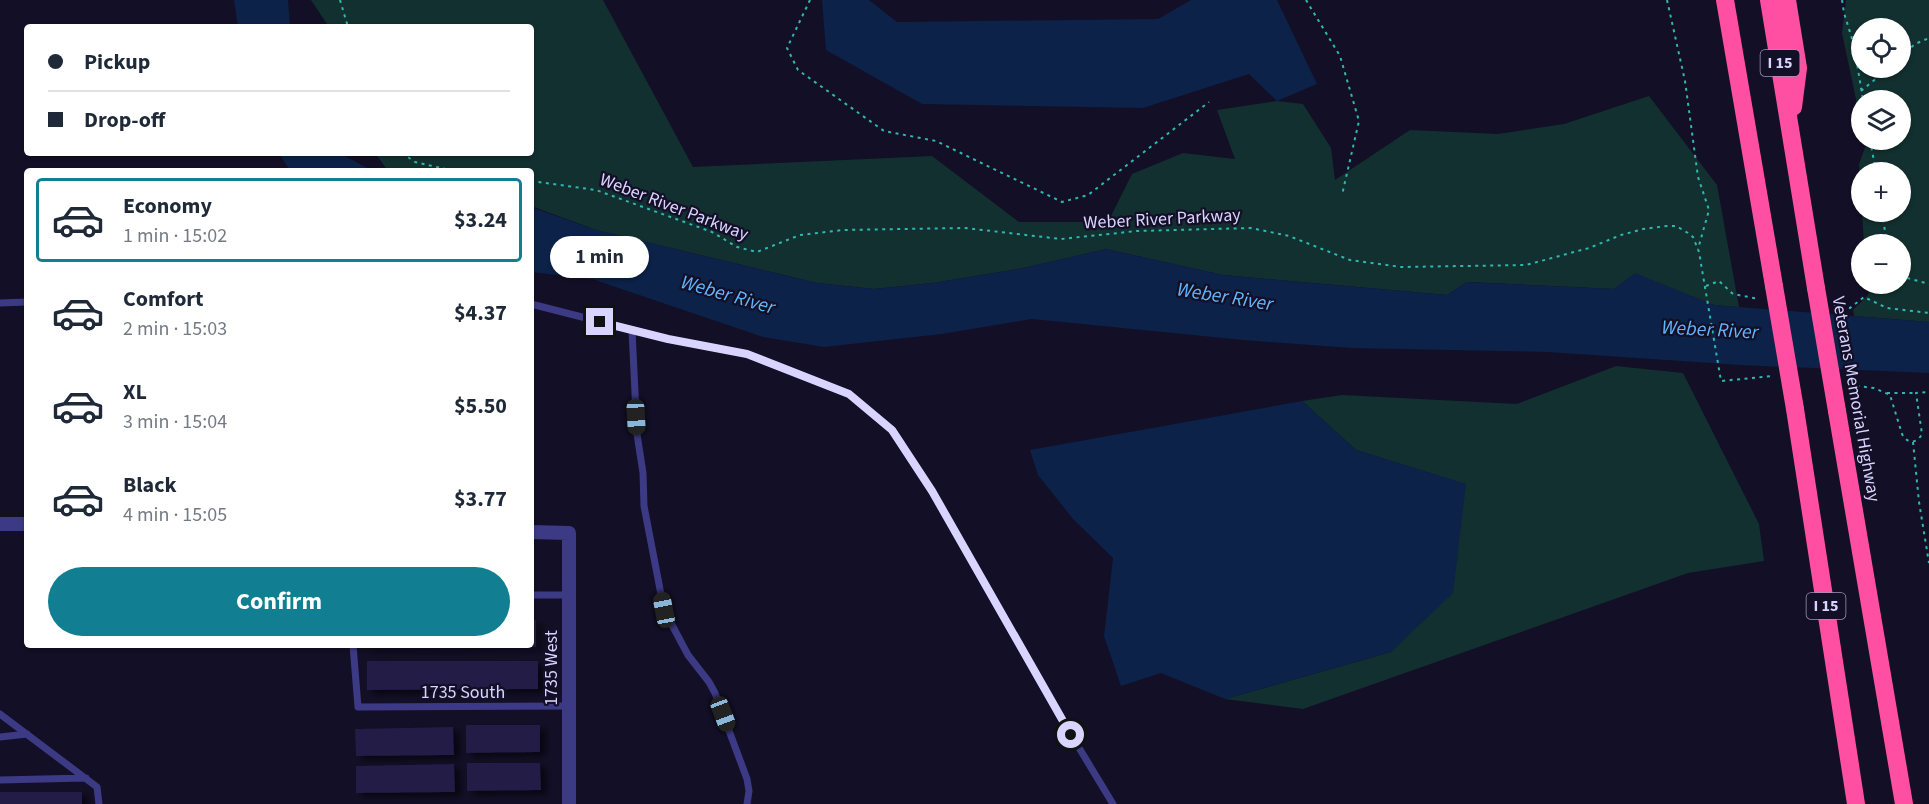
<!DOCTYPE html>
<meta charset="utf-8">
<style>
body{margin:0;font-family:"Source Sans 3",sans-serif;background:#f6f6f7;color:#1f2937;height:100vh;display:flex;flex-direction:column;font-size:22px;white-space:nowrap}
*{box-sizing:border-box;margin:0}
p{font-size:20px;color:#747a83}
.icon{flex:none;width:33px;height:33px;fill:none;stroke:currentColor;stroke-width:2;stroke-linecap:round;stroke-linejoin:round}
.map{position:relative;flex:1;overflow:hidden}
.side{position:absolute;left:24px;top:168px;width:510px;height:480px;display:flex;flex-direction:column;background:#fff;border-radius:6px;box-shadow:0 2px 4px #0004}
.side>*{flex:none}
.guide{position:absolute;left:24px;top:24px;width:510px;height:132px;border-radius:6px;box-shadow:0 2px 4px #0004;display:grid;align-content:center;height:132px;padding:0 24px;background:#fff}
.controls{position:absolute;left:1851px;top:18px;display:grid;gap:12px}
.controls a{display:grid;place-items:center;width:60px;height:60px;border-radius:50%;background:#fff;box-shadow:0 2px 4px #0004;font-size:30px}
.end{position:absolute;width:27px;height:27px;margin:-14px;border:8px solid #d9d4ff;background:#111;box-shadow:0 0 0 3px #111}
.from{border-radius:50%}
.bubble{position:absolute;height:42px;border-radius:21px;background:#fff;box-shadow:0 2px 4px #0004;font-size:20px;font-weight:700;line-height:42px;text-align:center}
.car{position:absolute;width:18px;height:36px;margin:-18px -9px;border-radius:8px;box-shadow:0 0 4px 2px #0007;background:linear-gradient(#222 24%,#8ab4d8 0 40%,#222 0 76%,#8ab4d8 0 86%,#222 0)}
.guide b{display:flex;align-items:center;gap:21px;height:57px;font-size:22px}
.guide b+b{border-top:2px solid #e0e1e3}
.guide i{width:15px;height:15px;background:#1f2937}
ul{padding:10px 0 0;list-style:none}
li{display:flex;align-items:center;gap:18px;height:84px;margin:0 12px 9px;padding:0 12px;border:3px solid transparent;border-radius:6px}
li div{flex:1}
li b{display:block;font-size:22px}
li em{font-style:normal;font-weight:700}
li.on{border-color:#117e91}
li>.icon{width:54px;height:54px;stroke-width:1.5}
.action{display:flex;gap:12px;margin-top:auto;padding:12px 24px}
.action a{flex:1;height:69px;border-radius:36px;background:#117e91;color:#fff;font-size:24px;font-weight:700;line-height:69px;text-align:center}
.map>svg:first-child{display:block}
</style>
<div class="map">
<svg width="1929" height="804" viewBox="0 0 1929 804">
<defs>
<filter id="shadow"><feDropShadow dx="6" dy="4" stdDeviation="3" flood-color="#0009"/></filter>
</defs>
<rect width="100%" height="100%" fill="#130f26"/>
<path fill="#12302f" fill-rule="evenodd" d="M311,0H603L693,167L932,156L1019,222H1108L1132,174L1183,153L1235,159L1217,110L1277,101L1303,104L1331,148L1335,180L1410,130L1498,134L1564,124L1649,96L1717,185L1739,307L1714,305L1635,274L1614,289L1467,282L1447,295L1223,275L1106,249L1024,268L933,283L874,289L817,283L596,230L531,206V171H388L375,153H531V27H329Z
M1846,0H1929V322L1854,316L1853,310L1868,295L1873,284H1900V244H1864L1862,212H1900V172H1862L1861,203L1859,164L1866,145L1865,140H1900V100H1862L1861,123L1842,33ZM1862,28H1900V68H1862Z
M1616,366L1683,373L1759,524L1764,561L1688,573L1303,709L1225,699L1391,652L1465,484L1356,450L1302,401L1342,395L1517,404Z"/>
<path fill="#0c2248" d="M234,0H288L290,27H238Z
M822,0H869L897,22L1158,19L1191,0H1277L1317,84L1277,101L1249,74L1143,108L922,104L826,50Z
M279,153H339L373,171H290Z
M531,207L596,230L817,283L874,289L933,283L1024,268L1106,249L1223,275L1447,295L1467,282L1614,289L1635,273L1714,305L1929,322V373L1740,365L1548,352L1352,348L1243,340L1032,319L942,334L824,347L763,337L592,279L531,272Z
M1302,401L1356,450L1466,484L1453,593L1391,652L1225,699L1161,673L1121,686L1104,636L1113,558L1073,519L1038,475L1030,450Z"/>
<path fill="#241b47" filter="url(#shadow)" d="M531,620H536V647L365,648V645H531Z
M367,661H538V689L367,690Z
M466,725H540V752L466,753Z
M453,727L454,755L356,756L355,729Z
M467,763H540L541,790L467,791Z
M454,764L455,792L356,793V766Z
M0,792H82V804H0Z"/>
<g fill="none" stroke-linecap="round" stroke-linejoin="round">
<path stroke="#2fb8b0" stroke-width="2" stroke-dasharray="3 4.5" stroke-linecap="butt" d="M340,0L348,27
M810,0L787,48L798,70L884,131L936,141L1062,202L1088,195L1209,102
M1306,0L1340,56L1359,121L1342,195
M1667,0L1685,81L1698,177L1709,210L1698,249
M1842,0L1844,13L1854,45L1863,100
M1900,57L1915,44L1929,38
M1861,91L1889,68
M1870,140L1876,172
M402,153L415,162L454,171
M531,181L596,190L712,232L737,247L757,252L800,235L843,230L965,228L1061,239L1137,231L1251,228L1289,236L1350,260L1401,267L1526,265L1589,248L1621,235L1643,229L1667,226H1676L1688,233L1693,237L1699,252L1721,381L1772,376
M1882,212L1887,244
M1900,276L1929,284
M1706,286L1719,281L1733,294L1759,299
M1834,306L1850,308L1864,297L1887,308L1929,313
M1849,385L1874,388L1890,395L1902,434C1907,444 1917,444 1922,434L1916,393L1929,392
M1887,393H1916
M1913,442L1919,502L1929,563"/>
<path stroke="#3d3a85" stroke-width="7" d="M0,303L27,302
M531,304L668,339L747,354L849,394L892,430L932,491L1061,718L1113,804
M632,330L637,434L643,473L644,506L664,610L688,655L709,682L715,693L747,779L749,791L747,804
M531,595H569
M353,645L358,707L569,706
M0,714L97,787L99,804
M0,737L27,734
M0,780L86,778"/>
<path stroke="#3d3a85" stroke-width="14" d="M0,524H27
M531,532L569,533V804"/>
<path stroke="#ff4fa3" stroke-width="18" d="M1725,0L1774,286
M1769,0L1816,288
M1787,0L1798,68L1793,107
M1795,409L1856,804
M1837,411L1904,804"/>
<path stroke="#ff4fa3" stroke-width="18" d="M1774,286L1795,409
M1816,288L1837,411"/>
</g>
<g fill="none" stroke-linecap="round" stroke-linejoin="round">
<path stroke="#d9d4ff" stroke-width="8" d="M600,322L668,339L747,354L849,394L892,430L932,491L1071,735"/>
</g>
<g text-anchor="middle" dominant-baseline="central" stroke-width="4.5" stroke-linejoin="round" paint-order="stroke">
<g fill="#130f26" stroke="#9e99be" stroke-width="1.5">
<rect x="1760.5" y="50" width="39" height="26" rx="4.5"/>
<rect x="1806.5" y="593" width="39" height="26" rx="4.5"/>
</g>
<g font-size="16" font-weight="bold" fill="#d9d4ff">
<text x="1780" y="63">I 15</text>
<text x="1826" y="606">I 15</text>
</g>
<g font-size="18" fill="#d9d4ff" stroke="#130f26">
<text transform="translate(674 207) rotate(21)">Weber River Parkway</text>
<text transform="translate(1162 219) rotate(-3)">Weber River Parkway</text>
<text transform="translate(1856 399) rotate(80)">Veterans Memorial Highway</text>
<text transform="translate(551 668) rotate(-90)">1735 West</text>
<text x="463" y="692">1735 South</text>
</g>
<g font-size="20" font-style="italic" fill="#62b6ff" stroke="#130f26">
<text transform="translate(728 295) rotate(16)">Weber River</text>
<text transform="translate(1225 297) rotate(9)">Weber River</text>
<text transform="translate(1710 330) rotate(3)">Weber River</text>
</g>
</g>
</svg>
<div class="controls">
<a><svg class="icon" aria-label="locate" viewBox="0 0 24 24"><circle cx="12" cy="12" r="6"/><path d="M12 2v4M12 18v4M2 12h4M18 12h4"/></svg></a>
<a><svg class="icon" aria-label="layers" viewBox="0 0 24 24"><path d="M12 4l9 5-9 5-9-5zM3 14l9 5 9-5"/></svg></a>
<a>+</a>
<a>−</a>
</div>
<i class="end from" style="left:1071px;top:735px"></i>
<i class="end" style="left:600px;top:322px"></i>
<div class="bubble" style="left:550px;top:236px;width:99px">1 min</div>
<i class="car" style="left:636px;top:417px;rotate:177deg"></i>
<i class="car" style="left:664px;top:610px;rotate:349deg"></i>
<i class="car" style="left:723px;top:714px;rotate:159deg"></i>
<div class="guide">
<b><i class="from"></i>Pickup</b>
<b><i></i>Drop-off</b>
</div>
<section class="side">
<ul>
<li class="on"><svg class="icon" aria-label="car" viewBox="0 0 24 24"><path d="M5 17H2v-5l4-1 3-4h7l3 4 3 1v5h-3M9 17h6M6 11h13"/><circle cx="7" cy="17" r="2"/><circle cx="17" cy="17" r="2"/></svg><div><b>Economy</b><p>1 min · 15:02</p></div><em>$3.24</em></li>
<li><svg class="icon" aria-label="car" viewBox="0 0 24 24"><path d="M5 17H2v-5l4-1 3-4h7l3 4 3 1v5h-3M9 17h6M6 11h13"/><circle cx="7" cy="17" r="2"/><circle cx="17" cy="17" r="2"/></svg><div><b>Comfort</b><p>2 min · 15:03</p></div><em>$4.37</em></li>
<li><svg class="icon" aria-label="car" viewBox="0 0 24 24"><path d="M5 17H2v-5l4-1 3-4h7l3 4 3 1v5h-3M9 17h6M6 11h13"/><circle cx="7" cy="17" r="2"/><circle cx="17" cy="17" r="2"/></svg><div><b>XL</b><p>3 min · 15:04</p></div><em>$5.50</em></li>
<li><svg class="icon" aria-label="car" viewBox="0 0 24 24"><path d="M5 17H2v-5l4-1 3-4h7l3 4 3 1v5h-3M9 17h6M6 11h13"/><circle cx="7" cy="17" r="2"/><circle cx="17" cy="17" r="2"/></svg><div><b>Black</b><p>4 min · 15:05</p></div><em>$3.77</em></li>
</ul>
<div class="action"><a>Confirm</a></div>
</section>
</div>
